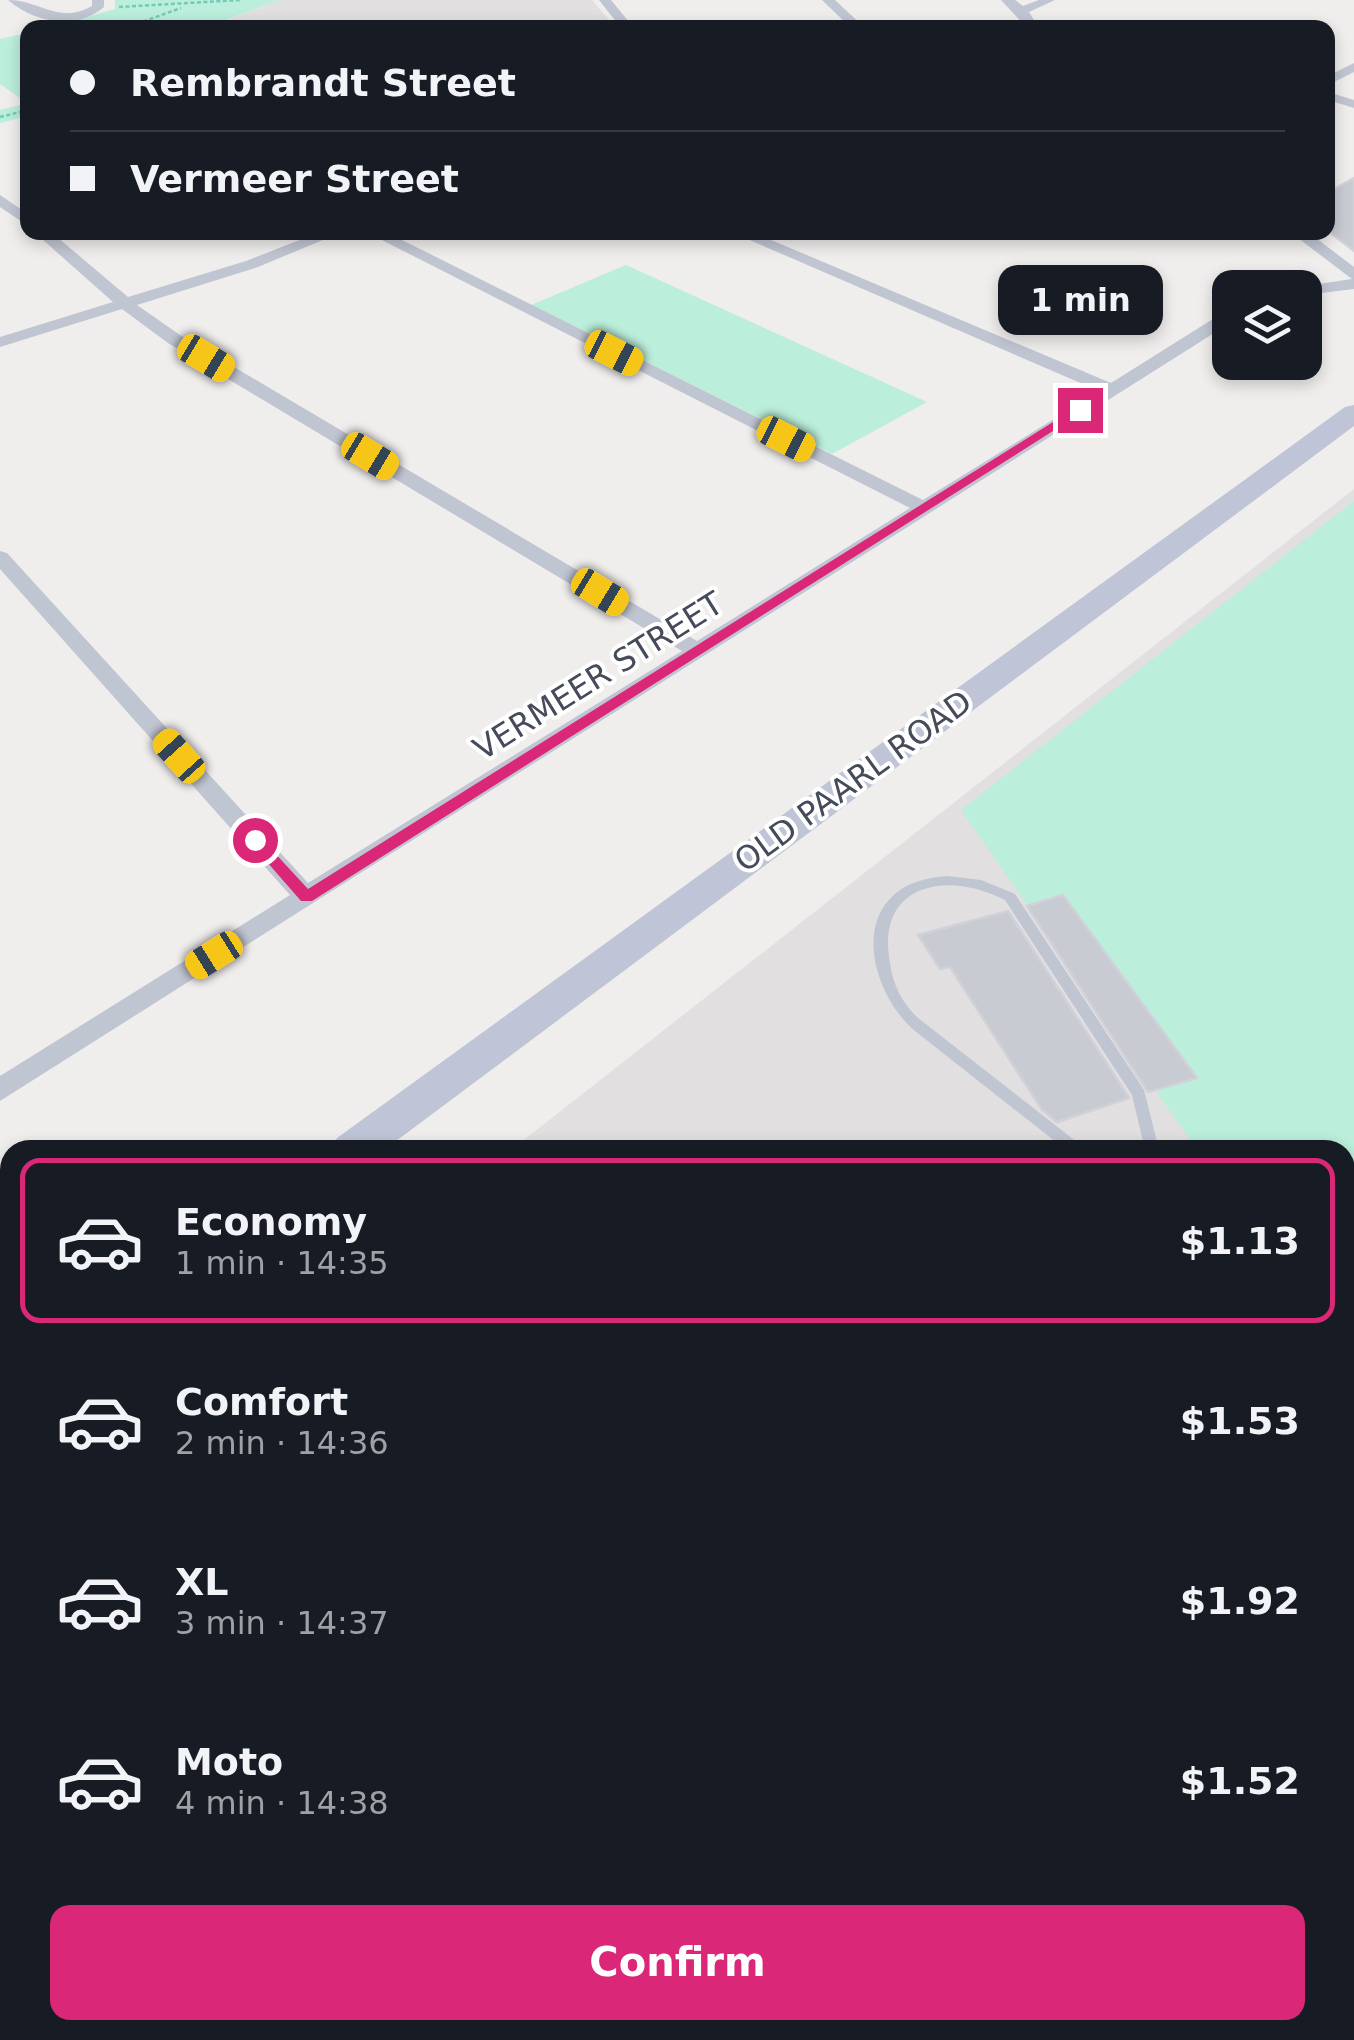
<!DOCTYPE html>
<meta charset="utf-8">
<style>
body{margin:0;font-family:"DejaVu Sans",sans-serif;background:#242831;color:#f1f3f6;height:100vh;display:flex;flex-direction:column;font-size:38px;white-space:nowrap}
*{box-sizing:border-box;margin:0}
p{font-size:32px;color:#9ea1a6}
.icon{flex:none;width:55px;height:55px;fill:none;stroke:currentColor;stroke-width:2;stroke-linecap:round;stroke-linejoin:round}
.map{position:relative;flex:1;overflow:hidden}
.drawer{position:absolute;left:0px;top:1140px;width:1355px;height:900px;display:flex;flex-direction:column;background:#171b24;border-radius:30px 30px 0 0;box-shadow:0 5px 15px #0003}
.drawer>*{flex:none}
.top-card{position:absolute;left:20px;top:20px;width:1315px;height:220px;border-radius:20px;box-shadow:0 5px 15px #0003;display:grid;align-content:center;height:220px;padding:0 50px;background:#171b24}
.controls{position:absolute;left:1212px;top:270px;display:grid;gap:20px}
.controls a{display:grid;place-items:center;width:110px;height:110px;border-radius:20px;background:#171b24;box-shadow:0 5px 15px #0003;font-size:50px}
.end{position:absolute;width:45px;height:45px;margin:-22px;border:12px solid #db2777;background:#fff;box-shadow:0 0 0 5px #fff}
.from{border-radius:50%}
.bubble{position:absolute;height:70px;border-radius:20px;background:#171b24;box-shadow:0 5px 15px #0003;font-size:32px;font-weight:600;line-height:70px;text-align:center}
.car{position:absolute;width:30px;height:60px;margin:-30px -15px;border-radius:12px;box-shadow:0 0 8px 2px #0007;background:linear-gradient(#f5c518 24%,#345 0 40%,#f5c518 0 76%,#345 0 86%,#f5c518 0)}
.top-card b{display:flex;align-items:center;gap:35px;height:95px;font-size:38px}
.top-card b+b{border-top:2px solid #363941}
.top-card i{width:25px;height:25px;background:#f1f3f6}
ul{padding:18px 0 0;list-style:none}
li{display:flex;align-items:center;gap:30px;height:165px;margin:0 20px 15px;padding:0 30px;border:5px solid transparent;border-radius:20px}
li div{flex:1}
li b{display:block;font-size:38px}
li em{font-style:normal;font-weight:600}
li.selected{border-color:#db2777}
li>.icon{width:90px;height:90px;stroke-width:1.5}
.action{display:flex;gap:20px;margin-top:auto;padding:20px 50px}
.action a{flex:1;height:115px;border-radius:20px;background:#db2777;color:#fff;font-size:40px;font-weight:600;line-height:115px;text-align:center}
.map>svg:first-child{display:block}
</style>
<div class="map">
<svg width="1354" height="2040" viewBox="0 0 1354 2040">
<rect width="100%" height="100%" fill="#f0eded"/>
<path fill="#e1dfdf" d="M280,0H592L615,27L207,28Z
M1354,489V2040H401L395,2030H1345V1150H511Z"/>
<path fill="#bbeedb" d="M115,0H280L207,27H51L115,9Z
M27,33V116L0,123V110L27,103L0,84V39Z
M626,265L927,402L832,454L531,305Z
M1354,501V1300L1345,1298V1150H1197L961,810Z
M1345,1813L1354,1842V2040H854L853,2030H1345Z"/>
<path fill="#c9cbd3" stroke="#d1d1d9" stroke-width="2.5" d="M1354,178V251L1328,231V193Z
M1063,895L1197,1078L1148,1092L1027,906Z
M1008,911L1128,1096L1129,1098L1057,1122L1042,1110L950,967L940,969L918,935Z"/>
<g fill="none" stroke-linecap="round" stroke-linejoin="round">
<path stroke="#73cbb5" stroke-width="2.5" stroke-dasharray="4 2.5" stroke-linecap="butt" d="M119,7L240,0
M125,28L181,8
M0,117L28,110"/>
<path stroke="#73cbb5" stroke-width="9" stroke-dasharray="10 8" stroke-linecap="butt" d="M1345,1789L1354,1816"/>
<path fill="#c0c5d2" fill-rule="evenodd" d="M1116,21L1136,27L1137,28L1116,25L1099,28Z
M947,876L981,880L1015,894L1144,1090L1159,1150H1145L1132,1095L1005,900C948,870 875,883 890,963C893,985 902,1003 918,1018L1082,1146L1084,1150H1066L915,1031C880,1002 852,929 896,893C910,881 929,878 947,876Z
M1345,1320L1354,1322V1336L1345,1334Z
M0,1910L7,1913L10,1919V1955L3,1952L0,1946Z
M16,2030H38L33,2040H11Z"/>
<path fill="#c0c5d2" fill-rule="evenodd" d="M8,0C40,0 59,25 92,6V0H104V7C76,31 35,23 8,0Z
M599,0H611L634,28H621Z
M822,0H835L865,28H851Z
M1001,0H1015L1023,6L1039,0H1055L1029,12L1039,28H1027Z
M1354,63V72L1328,85V76Z
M1328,92L1354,100V108L1328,100Z
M0,195L28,214V226L0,207Z
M34,232H51L128,297L246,261L320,232H342L258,267L137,305L180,335L697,641L910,508L366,232H386L923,500L1099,391L731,232H752L1111,383L1224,312L1230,311V323L0,1101V1076L290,895L0,569V551L7,553L308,883L682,651L168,343L122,309L0,347V337L113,302Z
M1290,232H1308L1354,267V289L1305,295V288L1299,287L1352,279Z"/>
<path fill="#bfc5d6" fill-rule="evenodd" d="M1354,405V426L384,1150H331L337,1138L1345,407Z
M10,1379V1428L0,1432V1383Z"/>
</g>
<path fill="#db2777" d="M1077,407L1086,410L312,901H301L248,840L260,837L308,889Z"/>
<g text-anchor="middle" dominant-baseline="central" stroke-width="8" stroke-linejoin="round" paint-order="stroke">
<g font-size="32" fill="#454b5a" stroke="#fff">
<text transform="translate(598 676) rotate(-32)">VERMEER STREET</text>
<text transform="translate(853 781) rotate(-36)">OLD PAARL ROAD</text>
</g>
</g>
</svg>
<div class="controls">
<a><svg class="icon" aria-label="layers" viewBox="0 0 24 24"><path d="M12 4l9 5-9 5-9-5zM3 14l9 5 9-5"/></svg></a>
</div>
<i class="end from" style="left:255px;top:840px"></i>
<i class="end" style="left:1080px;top:410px"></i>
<div class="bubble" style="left:998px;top:265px;width:165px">1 min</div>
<i class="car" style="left:614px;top:353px;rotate:117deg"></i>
<i class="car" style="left:206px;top:358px;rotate:121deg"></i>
<i class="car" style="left:786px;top:439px;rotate:117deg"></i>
<i class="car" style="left:370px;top:456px;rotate:121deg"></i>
<i class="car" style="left:600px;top:592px;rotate:121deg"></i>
<i class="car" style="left:179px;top:756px;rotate:318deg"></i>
<i class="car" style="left:214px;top:955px;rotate:238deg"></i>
<div class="top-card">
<b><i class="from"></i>Rembrandt Street</b>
<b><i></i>Vermeer Street</b>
</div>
<section class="drawer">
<ul>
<li class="selected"><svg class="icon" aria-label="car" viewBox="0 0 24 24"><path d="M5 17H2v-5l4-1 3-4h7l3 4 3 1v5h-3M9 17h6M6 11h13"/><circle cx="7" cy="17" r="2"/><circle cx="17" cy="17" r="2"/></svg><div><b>Economy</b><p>1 min · 14:35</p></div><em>$1.13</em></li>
<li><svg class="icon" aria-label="car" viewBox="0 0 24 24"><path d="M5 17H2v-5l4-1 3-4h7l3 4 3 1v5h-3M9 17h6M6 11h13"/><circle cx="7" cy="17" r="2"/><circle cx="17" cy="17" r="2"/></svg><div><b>Comfort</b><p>2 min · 14:36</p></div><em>$1.53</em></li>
<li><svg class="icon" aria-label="car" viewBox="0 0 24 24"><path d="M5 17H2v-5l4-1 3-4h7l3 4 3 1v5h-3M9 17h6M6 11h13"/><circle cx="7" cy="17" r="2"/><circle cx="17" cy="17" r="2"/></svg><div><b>XL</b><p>3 min · 14:37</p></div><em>$1.92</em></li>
<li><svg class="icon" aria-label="car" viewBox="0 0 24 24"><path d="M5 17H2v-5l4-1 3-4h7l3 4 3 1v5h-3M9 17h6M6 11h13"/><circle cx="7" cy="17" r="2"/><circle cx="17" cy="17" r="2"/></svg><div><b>Moto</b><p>4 min · 14:38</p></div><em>$1.52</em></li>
</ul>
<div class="action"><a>Confirm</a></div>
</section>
</div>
